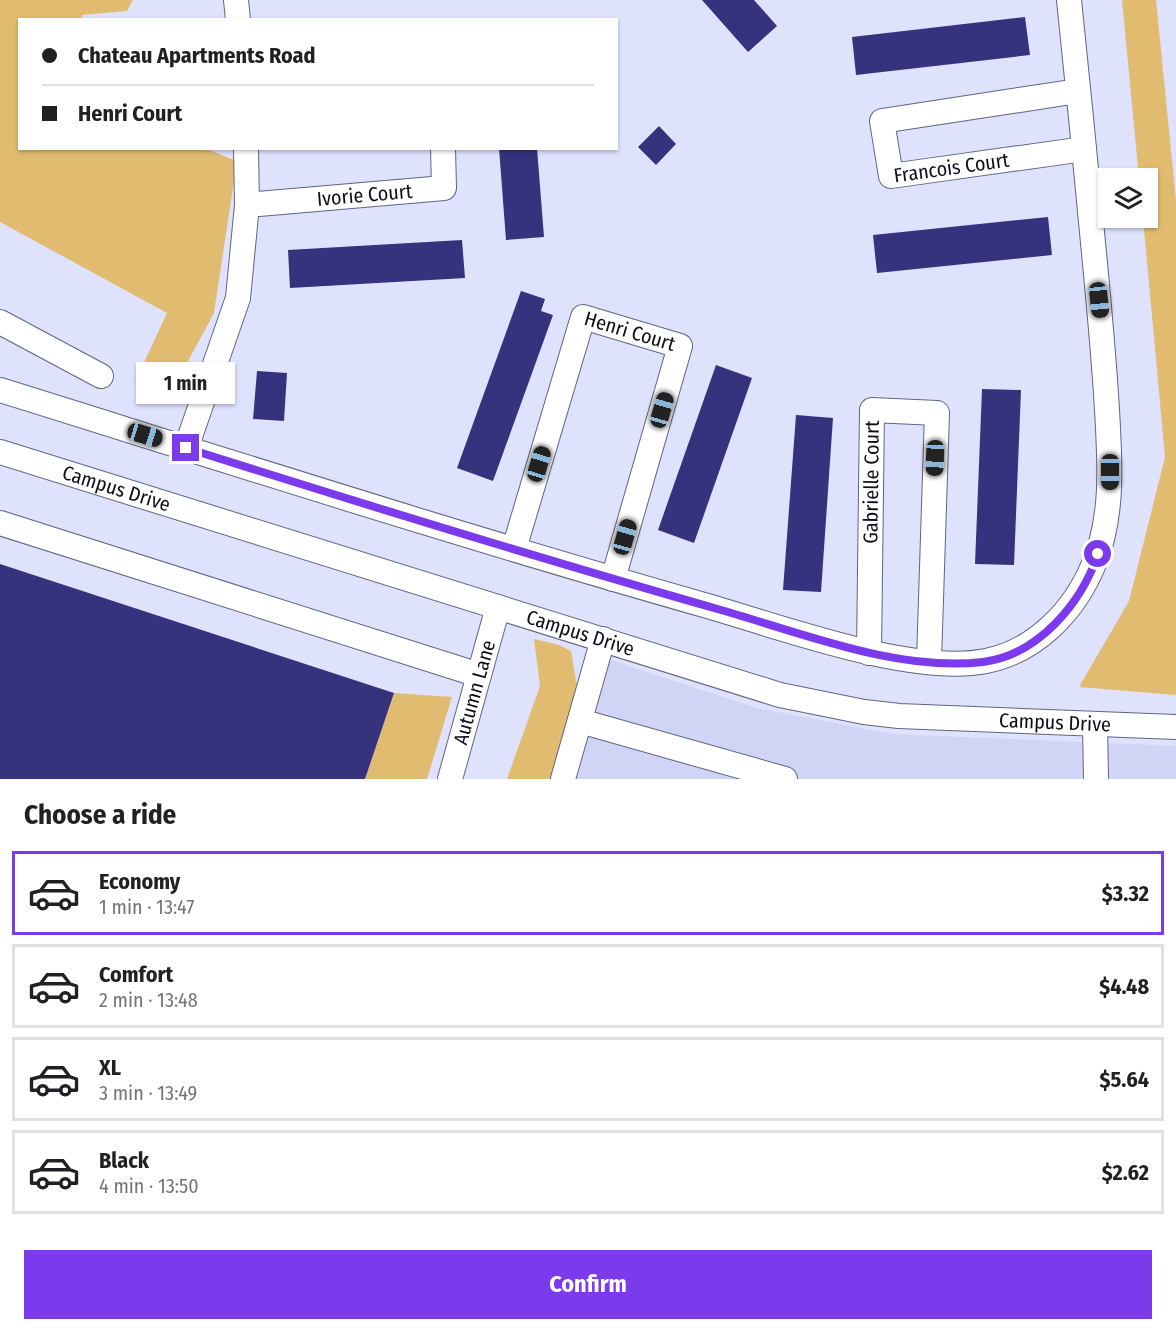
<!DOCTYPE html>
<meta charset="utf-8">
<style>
body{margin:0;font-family:"Fira Sans Condensed",sans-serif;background:#f6f6f6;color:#202124;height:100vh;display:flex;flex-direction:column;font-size:22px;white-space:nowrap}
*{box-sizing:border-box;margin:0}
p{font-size:20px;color:#757577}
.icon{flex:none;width:33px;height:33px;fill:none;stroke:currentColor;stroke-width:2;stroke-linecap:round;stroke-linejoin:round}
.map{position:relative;height:779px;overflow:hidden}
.drawer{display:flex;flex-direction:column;background:#fff;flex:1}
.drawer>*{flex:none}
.banner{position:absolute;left:18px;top:18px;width:600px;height:132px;border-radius:0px;box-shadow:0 2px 4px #0004;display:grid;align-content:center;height:132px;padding:0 24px;background:#fff}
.buttons{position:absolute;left:1098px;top:168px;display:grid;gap:12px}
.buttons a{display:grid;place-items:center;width:60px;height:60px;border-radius:0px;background:#fff;box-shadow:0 2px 4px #0004;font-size:30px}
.end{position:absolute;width:27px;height:27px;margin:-14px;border:8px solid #7c3aed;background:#fff;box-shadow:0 0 0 3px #fff}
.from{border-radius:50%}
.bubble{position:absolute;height:42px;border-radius:0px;background:#fff;box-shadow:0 2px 4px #0004;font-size:20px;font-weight:700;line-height:42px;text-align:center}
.car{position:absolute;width:18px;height:36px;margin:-18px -9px;border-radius:8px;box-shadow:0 0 4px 2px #0007;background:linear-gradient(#222 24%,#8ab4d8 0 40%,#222 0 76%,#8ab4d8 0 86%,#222 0)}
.banner b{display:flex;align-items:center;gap:21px;height:57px;font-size:22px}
.banner b+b{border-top:2px solid #e0e0e0}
.banner i{width:15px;height:15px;background:#202124}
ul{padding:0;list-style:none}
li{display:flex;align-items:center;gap:18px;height:84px;margin:0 12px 9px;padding:0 12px;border:3px solid #e0e0e0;border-radius:0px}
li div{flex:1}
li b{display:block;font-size:22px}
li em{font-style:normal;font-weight:700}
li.current{border-color:#7c3aed}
li>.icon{width:54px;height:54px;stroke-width:1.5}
h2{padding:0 24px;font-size:27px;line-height:72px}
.primary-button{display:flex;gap:12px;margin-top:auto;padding:12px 24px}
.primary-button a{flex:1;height:69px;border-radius:0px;background:#7c3aed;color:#fff;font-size:24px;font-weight:700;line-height:69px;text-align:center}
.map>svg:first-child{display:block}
</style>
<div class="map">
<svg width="1176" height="779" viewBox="0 0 1176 779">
<rect width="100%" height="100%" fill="#dee2fd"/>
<path fill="#d1d5f5" d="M586,652L757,708L892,734L1176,746V779H554L578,692Z"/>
<path fill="#e1bb70" d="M0,0H133L127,11L82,15L81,19L20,20V148L206,149L237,161L214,313L179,378L135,382L167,313L0,222Z
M1122,0H1156L1176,200V695L1079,687L1129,601L1165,457L1143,218H1148V178H1139Z
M534,639L559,645L571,651L578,692L554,779H507L540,686Z
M394,693L452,697L427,779H365Z"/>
<path fill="#35337e" d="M702,0H754L777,26L748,52Z
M1025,17L1030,55L856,75L852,37Z
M659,126L676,144L656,165L638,147Z
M499,148H537L544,237L506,240Z
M1048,217L1052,255L877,273L873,235Z
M462,240L465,278L290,288L288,250Z
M521,291L545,299L541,311L553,315L493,481L457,468Z
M716,365L752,378L694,543L658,530Z
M257,371L287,373L284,421L253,419Z
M982,389L1021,390L1014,565L975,564Z
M796,415L833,418L821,592L783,590Z
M0,564L394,693L365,779H0Z"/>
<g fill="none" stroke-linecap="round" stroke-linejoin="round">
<g stroke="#616481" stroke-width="26">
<g id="minor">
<path d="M236,0L238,20"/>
<path id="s1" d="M1078,91L882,121L891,176L1084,149"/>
<path id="s2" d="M247,205L444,188L443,148"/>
<path d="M0,322L101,376"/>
<path d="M0,390C234,463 468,538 704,605C778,626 912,676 986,661C1036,651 1074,611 1093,566C1114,517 1110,462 1107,410C1104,358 1099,305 1094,253C1086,169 1078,84 1069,0"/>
<path d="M186,448L238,298L247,205L246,148"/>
<path id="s3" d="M0,452L780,695L864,712L899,716L1176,727"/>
<path d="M0,523L479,675"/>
<path id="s4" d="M514,549L583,317L680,346L613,579"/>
<path id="s5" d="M869,653L872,410L937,413L929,661"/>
<path d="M580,721L785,779"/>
<path d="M1095,725L1096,779"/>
<path id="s6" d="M450,779L498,607"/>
<path d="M563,779L603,639"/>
</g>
</g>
<use href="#minor" stroke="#fff" stroke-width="24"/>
</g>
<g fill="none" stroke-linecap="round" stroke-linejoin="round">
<path stroke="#7c3aed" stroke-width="8" d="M186,448C363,504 542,559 721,610C802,633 898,672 983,662C1038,655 1081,604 1098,554"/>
</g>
<g text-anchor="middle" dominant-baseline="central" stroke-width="6" stroke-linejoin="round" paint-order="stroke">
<g font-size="20" fill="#0e0e1a" stroke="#eef0fd">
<text stroke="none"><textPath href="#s1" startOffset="315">Francois Court</textPath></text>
<text stroke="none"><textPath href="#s2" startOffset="118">Ivorie Court</textPath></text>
<text stroke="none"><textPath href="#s4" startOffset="291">Henri Court</textPath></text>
<text stroke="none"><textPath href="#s5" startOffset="171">Gabrielle Court</textPath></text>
<text stroke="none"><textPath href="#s3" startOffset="122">Campus Drive</textPath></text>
<text stroke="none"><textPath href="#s3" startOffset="608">Campus Drive</textPath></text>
<text stroke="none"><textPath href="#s6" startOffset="90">Autumn Lane</textPath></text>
<text stroke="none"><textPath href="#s3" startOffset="1094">Campus Drive</textPath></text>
</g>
</g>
</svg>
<div class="buttons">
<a><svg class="icon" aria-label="layers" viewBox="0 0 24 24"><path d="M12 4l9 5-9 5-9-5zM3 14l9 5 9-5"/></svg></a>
</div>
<i class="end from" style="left:1098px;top:554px"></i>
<i class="end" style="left:186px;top:448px"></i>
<div class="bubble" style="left:136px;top:362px;width:99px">1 min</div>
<i class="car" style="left:1099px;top:300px;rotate:174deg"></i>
<i class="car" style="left:662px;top:410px;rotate:16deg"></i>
<i class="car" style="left:145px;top:435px;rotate:107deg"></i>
<i class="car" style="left:935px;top:458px;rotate:182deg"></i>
<i class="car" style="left:539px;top:464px;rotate:17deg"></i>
<i class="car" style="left:1110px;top:472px;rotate:180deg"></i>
<i class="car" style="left:625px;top:537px;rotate:16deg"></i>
<div class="banner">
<b><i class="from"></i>Chateau Apartments Road</b>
<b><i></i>Henri Court</b>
</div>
</div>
<section class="drawer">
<h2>Choose a ride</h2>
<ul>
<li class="current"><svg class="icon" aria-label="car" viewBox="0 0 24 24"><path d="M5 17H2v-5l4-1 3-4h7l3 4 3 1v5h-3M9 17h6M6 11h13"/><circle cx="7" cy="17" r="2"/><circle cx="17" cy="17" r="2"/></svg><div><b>Economy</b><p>1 min · 13:47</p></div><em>$3.32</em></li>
<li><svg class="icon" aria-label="car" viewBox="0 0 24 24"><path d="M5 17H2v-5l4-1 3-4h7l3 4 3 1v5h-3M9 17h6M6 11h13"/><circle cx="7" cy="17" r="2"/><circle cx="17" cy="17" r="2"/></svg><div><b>Comfort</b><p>2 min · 13:48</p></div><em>$4.48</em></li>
<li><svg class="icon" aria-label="car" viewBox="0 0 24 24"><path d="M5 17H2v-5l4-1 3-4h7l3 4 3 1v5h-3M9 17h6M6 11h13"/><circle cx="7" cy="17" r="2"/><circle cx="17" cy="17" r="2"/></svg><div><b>XL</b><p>3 min · 13:49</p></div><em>$5.64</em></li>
<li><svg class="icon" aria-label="car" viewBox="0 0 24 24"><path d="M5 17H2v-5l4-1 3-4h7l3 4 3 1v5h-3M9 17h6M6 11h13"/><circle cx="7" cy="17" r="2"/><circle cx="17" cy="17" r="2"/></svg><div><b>Black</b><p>4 min · 13:50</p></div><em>$2.62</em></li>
</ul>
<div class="primary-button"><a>Confirm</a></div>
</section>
